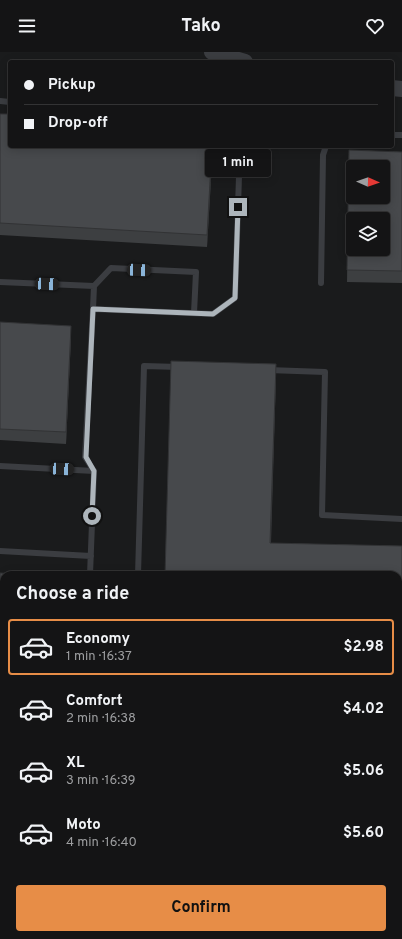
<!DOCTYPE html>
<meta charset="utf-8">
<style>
body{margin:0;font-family:Overpass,sans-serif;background:#212122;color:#f1f3f6;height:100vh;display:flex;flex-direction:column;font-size:15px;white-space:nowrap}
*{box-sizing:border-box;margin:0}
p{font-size:13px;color:#9d9ea0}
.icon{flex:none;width:22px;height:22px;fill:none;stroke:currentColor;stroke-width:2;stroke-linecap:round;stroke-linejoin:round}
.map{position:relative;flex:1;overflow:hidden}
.sheet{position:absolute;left:0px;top:519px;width:402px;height:368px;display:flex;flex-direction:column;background:#141415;border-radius:12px 12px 0 0;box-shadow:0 2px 10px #0003,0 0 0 1px #333334}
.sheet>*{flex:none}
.banner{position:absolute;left:8px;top:8px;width:386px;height:88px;border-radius:4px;box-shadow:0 2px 10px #0003,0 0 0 1px #333334;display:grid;align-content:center;height:88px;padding:0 16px;background:#141415}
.needle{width:26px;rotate:92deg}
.fabs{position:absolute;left:346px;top:108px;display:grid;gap:8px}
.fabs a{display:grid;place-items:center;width:44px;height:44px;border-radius:4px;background:#141415;box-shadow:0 2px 10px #0003,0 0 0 1px #333334;font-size:20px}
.end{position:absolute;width:18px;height:18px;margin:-9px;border:5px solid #adb5bb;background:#111;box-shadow:0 0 0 2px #111}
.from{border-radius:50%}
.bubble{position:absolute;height:28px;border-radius:4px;background:#141415;box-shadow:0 2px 10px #0003,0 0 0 1px #333334;font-size:13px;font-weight:700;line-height:28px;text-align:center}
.car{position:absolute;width:12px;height:24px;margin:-12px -6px;border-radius:5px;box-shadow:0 0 3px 1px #0007;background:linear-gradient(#222 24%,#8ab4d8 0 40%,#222 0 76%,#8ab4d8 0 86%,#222 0)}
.banner b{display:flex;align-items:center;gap:14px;height:38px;font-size:15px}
.banner b+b{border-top:1px solid #333334}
.banner i{width:10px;height:10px;background:#f1f3f6}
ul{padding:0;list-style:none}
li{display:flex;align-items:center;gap:12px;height:56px;margin:0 8px 6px;padding:0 8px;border:2px solid transparent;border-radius:4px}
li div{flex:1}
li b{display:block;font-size:15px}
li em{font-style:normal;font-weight:700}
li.selected{border-color:#e78d47}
li>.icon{width:36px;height:36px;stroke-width:1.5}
h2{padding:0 16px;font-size:18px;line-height:48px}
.action{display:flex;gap:8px;margin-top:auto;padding:8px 16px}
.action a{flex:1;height:46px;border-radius:4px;background:#e78d47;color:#111;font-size:16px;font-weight:700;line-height:46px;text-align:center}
header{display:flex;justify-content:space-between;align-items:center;height:52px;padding:0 16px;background:#141415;font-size:18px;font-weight:700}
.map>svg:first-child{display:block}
</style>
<header><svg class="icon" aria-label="menu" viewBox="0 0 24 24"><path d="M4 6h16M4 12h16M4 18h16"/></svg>Tako<svg class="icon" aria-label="heart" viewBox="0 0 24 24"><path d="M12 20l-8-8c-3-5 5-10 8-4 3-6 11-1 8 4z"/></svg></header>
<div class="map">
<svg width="402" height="887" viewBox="0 0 402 887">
<rect width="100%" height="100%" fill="#1a1b1c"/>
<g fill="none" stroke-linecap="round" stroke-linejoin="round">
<path stroke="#3b3d41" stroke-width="6" d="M0,49L10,50
M392,83H402
M0,230L94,234L93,257
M321,231L323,103L326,94
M94,234L111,216L196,220L194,261
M268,318L325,320L322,463L402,467
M0,414L94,419
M0,499L91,504
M90,523L94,419L85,405L93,257L213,262L235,246L240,94
M138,523L144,314L179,315
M398,646H402
M0,757H4
M0,799L4,795
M103,887V883
M385,887V883"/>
<path stroke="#3b3d41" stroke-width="16" d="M212,0L245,10
M392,36L402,37
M0,685H4
M398,694H402
M0,713H4
M398,721H402"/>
</g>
<path fill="#3d3f41" d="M0,62L10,94H213L207,195L0,183Z
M349,98L402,100V231L347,230Z
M0,270L71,286L66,392L0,388Z
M276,324L271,491L402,494V613H398V523H165Z
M0,521L4,523V635L0,634Z"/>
<path fill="#323335" d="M212,94H213L207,195V183Z
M71,274V286L66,392V380Z
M276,312V324L270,503V491Z"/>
<path fill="#47494c" stroke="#323335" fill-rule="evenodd" d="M0,62H10V94H212L207,183L0,171Z
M349,98L402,100V219L347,218ZM353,115H383V145H353ZM353,167H383V197H353Z
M0,270L71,274L66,380L0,377Z
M171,309L276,312L270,491L402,494V602H398V523H165Z
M0,521L43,523H4V623H0Z
M4,829V883H57V887H0V833Z
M114,883H357V887H114Z"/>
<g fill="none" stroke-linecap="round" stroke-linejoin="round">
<path stroke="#adb5bb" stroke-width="5" d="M92,464L94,419L86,405L93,257L213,262L235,246L238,155"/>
</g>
</svg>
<div class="fabs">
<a><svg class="needle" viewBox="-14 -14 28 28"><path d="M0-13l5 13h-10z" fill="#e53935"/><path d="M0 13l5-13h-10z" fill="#9d9ea0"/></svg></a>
<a><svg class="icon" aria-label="layers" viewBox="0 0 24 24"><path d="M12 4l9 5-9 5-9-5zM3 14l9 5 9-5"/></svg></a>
</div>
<i class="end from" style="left:92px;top:464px"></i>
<i class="end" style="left:238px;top:155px"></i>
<div class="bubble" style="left:205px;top:97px;width:66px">1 min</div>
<i class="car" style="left:139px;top:218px;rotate:92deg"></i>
<i class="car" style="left:47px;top:232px;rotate:93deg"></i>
<i class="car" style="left:62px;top:417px;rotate:93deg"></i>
<div class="banner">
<b><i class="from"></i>Pickup</b>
<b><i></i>Drop-off</b>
</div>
<section class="sheet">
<h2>Choose a ride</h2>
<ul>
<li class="selected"><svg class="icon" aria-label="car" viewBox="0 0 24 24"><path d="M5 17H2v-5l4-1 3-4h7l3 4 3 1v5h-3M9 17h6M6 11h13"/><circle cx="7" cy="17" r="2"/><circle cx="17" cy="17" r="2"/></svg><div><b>Economy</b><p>1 min · 16:37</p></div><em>$2.98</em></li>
<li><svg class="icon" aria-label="car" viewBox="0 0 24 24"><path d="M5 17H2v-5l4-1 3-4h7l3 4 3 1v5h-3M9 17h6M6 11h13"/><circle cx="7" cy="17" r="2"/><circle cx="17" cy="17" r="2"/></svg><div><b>Comfort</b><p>2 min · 16:38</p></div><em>$4.02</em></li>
<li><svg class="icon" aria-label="car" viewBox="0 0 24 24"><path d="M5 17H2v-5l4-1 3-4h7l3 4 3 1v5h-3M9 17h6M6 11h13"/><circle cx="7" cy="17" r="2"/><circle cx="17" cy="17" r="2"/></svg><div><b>XL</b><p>3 min · 16:39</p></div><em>$5.06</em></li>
<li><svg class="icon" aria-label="car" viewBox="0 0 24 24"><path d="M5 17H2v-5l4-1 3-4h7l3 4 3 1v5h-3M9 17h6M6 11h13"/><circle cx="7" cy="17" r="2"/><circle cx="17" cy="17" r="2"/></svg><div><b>Moto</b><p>4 min · 16:40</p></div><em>$5.60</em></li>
</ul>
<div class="action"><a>Confirm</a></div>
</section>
</div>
